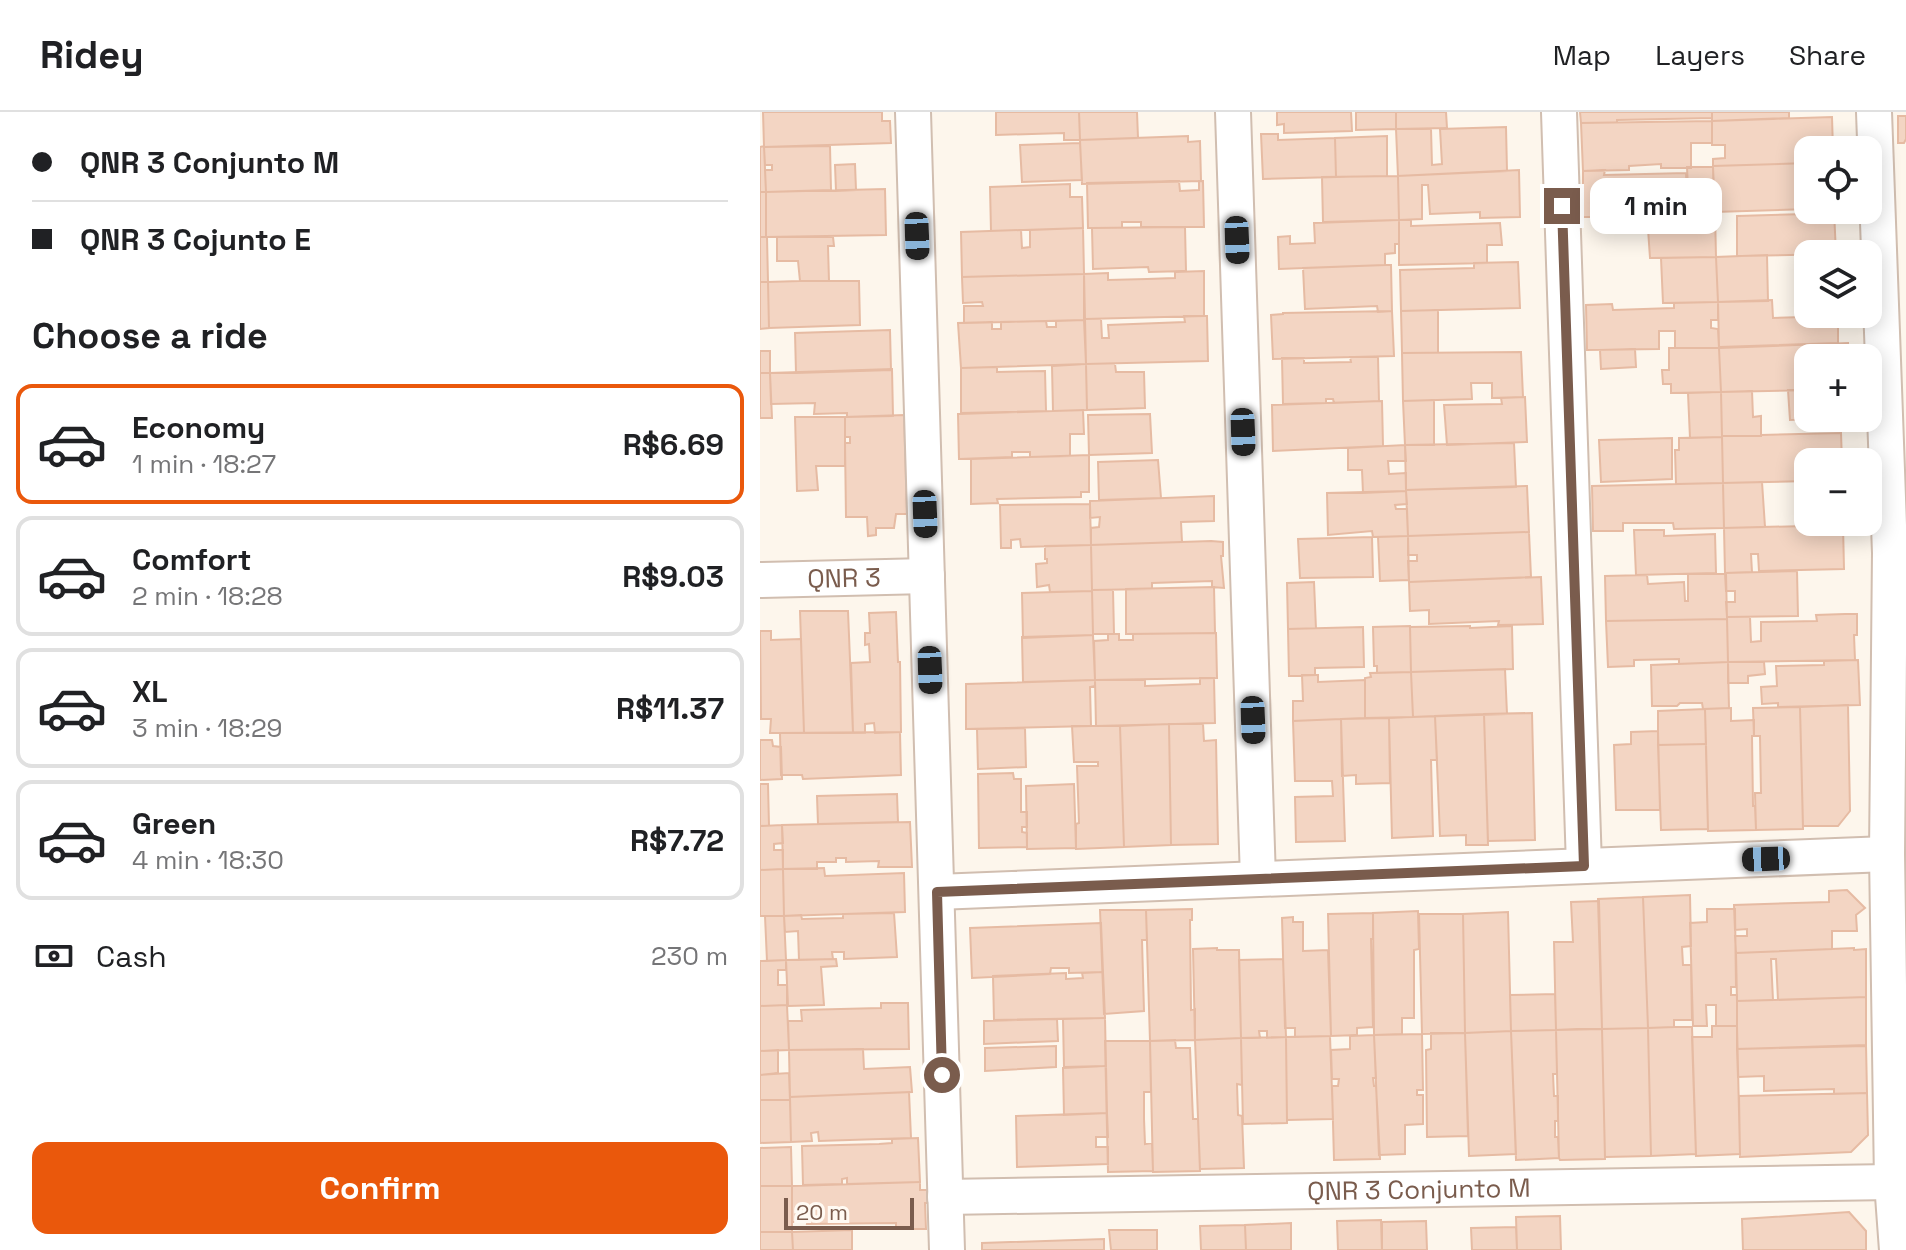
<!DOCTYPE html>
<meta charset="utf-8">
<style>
body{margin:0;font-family:"Space Grotesk",sans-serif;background:#f2f2f2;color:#202124;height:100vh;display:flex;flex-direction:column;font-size:30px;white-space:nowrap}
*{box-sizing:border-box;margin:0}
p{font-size:26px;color:#757577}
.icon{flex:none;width:44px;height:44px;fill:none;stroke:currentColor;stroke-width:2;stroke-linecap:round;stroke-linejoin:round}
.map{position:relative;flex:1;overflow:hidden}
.sheet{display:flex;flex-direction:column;background:#fff;width:760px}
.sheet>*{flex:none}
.guide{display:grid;align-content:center;height:176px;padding:0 32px;background:#fff}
.tools{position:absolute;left:1034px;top:24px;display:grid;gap:16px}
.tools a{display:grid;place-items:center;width:88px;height:88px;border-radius:16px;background:#fff;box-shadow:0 4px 20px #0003;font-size:40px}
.scale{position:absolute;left:24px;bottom:20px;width:130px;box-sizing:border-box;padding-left:8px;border:4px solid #7a5c4d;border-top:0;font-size:22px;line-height:28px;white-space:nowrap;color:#7a5c4d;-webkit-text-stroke:6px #fffaf3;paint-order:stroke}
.end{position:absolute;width:36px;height:36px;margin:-18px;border:10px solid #7a5c4d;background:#fff;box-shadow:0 0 0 4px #fff}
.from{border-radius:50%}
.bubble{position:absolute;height:56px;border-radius:16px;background:#fff;box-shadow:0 4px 20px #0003;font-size:26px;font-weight:700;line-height:56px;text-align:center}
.car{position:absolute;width:24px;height:48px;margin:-24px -12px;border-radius:10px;box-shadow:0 0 6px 2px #0007;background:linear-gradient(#222 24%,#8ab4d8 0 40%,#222 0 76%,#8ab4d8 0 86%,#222 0)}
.guide b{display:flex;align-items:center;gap:28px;height:76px;font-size:30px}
.guide b+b{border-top:2px solid #e0e0e0}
.guide i{width:20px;height:20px;background:#202124}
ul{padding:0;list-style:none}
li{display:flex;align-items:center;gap:24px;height:120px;margin:0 16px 12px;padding:0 16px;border:4px solid #e0e0e0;border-radius:16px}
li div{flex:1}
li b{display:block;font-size:30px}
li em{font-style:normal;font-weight:700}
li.active{border-color:#ea580c}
li>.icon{width:72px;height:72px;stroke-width:1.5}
h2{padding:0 32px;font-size:36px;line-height:96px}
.pay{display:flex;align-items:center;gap:20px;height:88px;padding:0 32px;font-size:30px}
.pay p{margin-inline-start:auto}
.primary-button{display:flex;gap:16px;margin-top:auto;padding:16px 32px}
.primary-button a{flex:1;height:92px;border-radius:16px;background:#ea580c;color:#fff;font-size:32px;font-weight:700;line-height:92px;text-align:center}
header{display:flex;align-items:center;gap:48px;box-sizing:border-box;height:112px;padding:0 40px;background:#fff;border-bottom:2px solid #e0e0e0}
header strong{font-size:38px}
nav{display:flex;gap:44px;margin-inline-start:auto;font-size:28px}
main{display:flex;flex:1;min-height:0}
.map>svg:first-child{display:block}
</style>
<header>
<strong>Ridey</strong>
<nav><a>Map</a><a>Layers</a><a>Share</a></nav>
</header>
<main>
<section class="sheet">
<div class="guide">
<b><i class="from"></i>QNR 3 Conjunto M</b>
<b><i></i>QNR 3 Cojunto E</b>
</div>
<h2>Choose a ride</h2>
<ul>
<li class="active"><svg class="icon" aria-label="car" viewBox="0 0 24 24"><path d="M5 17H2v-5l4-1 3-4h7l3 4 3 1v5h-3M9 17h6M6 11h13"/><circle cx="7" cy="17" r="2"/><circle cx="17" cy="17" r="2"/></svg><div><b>Economy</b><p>1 min · 18:27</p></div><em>R$6.69</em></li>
<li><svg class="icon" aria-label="car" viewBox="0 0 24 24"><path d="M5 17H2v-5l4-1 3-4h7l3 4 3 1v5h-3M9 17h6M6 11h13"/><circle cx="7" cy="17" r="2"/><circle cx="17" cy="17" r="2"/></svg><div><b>Comfort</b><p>2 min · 18:28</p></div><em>R$9.03</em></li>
<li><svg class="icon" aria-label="car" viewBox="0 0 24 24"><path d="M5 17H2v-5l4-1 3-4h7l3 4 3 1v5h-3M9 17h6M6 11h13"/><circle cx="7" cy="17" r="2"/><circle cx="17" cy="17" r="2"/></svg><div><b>XL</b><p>3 min · 18:29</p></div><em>R$11.37</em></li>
<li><svg class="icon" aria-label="car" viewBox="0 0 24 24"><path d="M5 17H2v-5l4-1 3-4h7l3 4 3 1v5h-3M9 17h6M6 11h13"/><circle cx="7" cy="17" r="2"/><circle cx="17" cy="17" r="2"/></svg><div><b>Green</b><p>4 min · 18:30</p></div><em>R$7.72</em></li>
</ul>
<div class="pay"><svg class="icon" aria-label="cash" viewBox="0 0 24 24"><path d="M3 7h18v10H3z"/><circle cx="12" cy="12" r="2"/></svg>Cash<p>230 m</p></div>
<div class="primary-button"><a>Confirm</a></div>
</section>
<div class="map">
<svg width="1146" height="1138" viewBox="0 0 1146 1138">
<rect width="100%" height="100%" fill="#fdf6ec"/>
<path fill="#f3d5c3" stroke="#e6bba3" stroke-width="2" d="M3,0H122V9H130L131,31L4,35Z
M236,0H319L320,28H304V21L236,23Z
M319,0H377L378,26L320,28Z
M517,0H591L592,19L524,21V12L517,13Z
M596,0H636V17L596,18Z
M636,0H686L687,16L636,17Z
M820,0H952V6L857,8V11H821Z
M952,0H1029V6L952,9Z
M1138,4H1146V27L1144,31H1138Z
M1072,5L1073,38H1048V51L953,54V47L965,46V33H952V9Z
M952,9V31H931V56H901V52L869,54V58L823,59L821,11Z
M746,15L747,59L638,64L636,17H671L672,53L682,52L680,17Z
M501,22H518V28L575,26L576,65L503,67Z
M428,24V30L440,29L441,69L322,72L320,28Z
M627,24V64L576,65L575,26Z
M320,31L322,68L262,70L260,33Z
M4,34L6,80H0V35Z
M70,34L71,78L6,80L5,58H12V53H5L4,35Z
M1048,51V97L954,100L953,54Z
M95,52L96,78L76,79L75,53Z
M927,55H953L955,100H929Z
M759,58L760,105L720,106V100L670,102L668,73H662V107L639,108L638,64Z
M845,58L844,63L926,61L928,101L836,103V105H823V59Z
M638,64L639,108L563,110L562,65Z
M419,69L420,79L439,78V69H443L444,115H381V110H362V116H328L327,71Z
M310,72V85H322L323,116L231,119L230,75Z
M125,77L126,123L6,125V80Z
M0,80H6V125H0Z
M1045,97L1074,98L1076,142L977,144V104L1046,102Z
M955,100L956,145L890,146L887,102Z
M639,108V132H635V141L625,142V153L519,157L518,125L530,124V132L555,131L554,111Z
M639,108H651V114L740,111L742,133H727V151L639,153Z
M425,115L426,159L389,160L388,155L333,157L332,116Z
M323,116L324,162L202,165L201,120L261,118L262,136L270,135V118Z
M0,125H7L8,170H0Z
M17,125H73L74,134H68L69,169H40L38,149H17Z
M1007,143L1008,189L958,190L956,145Z
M956,145L958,190L903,191L901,146Z
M758,150L760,196L641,199L640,158L714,156V151Z
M625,153H631L632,199L618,200L617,194L545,197L543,156Z
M444,159V204L325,207L324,162L348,161V168L387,167L415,166V160Z
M324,162V208L204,211V194H223L222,190L203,191L202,165Z
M40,169H99L100,213L9,216L8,170Z
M0,170H8L9,216L0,217Z
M1012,188L1013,206L1078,204V231L959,235L958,190Z
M958,190V208H951V216L958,217L959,236H915V219H899V237L827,238L826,193L852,192L853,198L914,196V191Z
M678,198V241H642L641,199Z
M632,199L634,244L513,247L511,203L523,202V201Z
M424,204H447L448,249L326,252L325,207H341L342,226H349L348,213L425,210Z
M324,208L326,252L201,256L198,211L232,210V217H241V210L286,209L287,215H296V209Z
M130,218L131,258L36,261L35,221Z
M1088,231V246H1048V278L961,280L959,236Z
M909,236H959L961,280L911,281V272H903L902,258H909Z
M875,237L876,255L841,257L840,238Z
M0,239H10V261H0Z
M761,240L763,285L732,286V271H711L712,287L643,289L642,241Z
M590,245H618L619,289L574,291L573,287H566V291L523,292L522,246H544V251L591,250Z
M326,252H355L356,260H384L385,296L327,298Z
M326,252L327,298L293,299L292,254Z
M237,255V260L285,259L286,299L201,301V256Z
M132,257L133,304L87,305V301L54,302L55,291L11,292L10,261Z
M0,261H10L12,306H0Z
M1028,278H1048V306H1076L1030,308Z
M992,279L993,305L1001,304V324H962L961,280Z
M961,280L962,325L930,326L928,281Z
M765,285L767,330L687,333L684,293L742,292L741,286Z
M674,288V333H645L643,289Z
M622,289L623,334L513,339L512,293Z
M323,298L324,322H310V344L270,345V340H252V345L199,347L198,302Z
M390,302L392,341L329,343L328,303Z
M144,303L147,402H136L134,416H116V423L108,424L107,405H86L85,331H90V325H85V305Z
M35,305H85V354H56L58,378L37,379Z
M1081,321L1082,350H1048V369L963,371L962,324Z
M962,325L963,371L916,372L915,338H919V326Z
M912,326V367L841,370L839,328Z
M754,331L756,375L646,378L645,333Z
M645,333L646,349H628L629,362L646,361V379L603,381L602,358H588V336Z
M329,343V380H321V385L237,387L238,391L211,392V347Z
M398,348L401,386L339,388L338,350Z
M1002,370L1005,415L964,416L963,371Z
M963,371L964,416L914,417L913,411H863V419H833L832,374Z
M767,374L769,420L648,424L646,378Z
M646,379L647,392L635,393L636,397H647L648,424L613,425L612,419L568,423L567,381Z
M454,384V409L421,410L422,430L331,433V416L339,415L340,405L330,406V389Z
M330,392L331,433L261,435L260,427L251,428V436H241L240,393Z
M1083,413L1084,457L999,459L998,442H991L992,460L965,461L964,416Z
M874,418H904V424L955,422L956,461L876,463Z
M769,420L771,465L649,470L648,449H657V443H648V424Z
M648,424L649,468L620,469L618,425Z
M612,425L613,465L540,466L538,427Z
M451,429L463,430V444H461L464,476L452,475V469L392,471V477L332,478L331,433Z
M331,433L332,479L290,480L289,473L277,475L276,452L287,451V447H285V434Z
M1037,459L1038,504L967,505L966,490H975V479H966L965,461Z
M928,462H966L967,507L846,509L845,464L887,463L888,472L924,470L925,489H928Z
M781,465L783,512L738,513L739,509L669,512V498L650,499L649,470Z
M554,470L556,517H528L527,471Z
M454,475L455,521L366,522V477Z
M332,478H353L354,522H333Z
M332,479L333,523L263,526L262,481Z
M40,499H88L93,621H44Z
M136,500L138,550H140L141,620L115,621L114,611L105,612V621H93L91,551L110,550L109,532L105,533V521H110L109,501Z
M1085,502H1097V523H1094L1095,548L968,550L967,505H990L991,530L1001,529V510L1057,509L1056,503Z
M967,507L968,550L919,552V547L874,548V554L848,555L846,509Z
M650,514L651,560L617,561V554H614L613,515Z
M710,514V516L752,514L753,557L651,560L650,515Z
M603,515L604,555L555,556V563L529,564L528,517Z
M0,519H11V528L41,527L44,621H10L11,607H1Z
M456,521L457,566L335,568L334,529L348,528V522H359V528H373V522Z
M333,523L335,568L263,570L262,525Z
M1098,548L1100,593L1018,595V591L1002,592L1001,575L1017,574L1016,554L1064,553V549Z
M968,550H1004L1005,562L988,564V571H968Z
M968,550L969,596L943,597L942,591H920L917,594H892L891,553Z
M745,557L747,602L653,605L651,560Z
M651,560L653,605L605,606V566L611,565L610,561Z
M542,563H558V570L605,568V606L533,609V589H543Z
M440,566H454L455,611L336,614L335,568H385V574L440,572Z
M335,568V574L330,575L331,614L206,617V572Z
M1088,593L1090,699L1078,714H1043L1040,595Z
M1040,595L1043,717L996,718L995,681H1001L1000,624H994L993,596Z
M971,596V609L994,608V624H992L993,694H995L996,718L948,719L945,597Z
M945,597L946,632L898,633V599Z
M772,601L775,728L728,729L724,602Z
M724,602L728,733H706V723L680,724L675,604Z
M675,604L677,648H671L673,724L632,726L629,606Z
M629,606L630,671L596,672V663L582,664L581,607Z
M581,607L585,729L536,730L535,685L573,684L572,669H535L533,609Z
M409,612H443L444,629L456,628L458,732L411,733Z
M409,612L411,733L364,735L360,614Z
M312,614H360L364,735L316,737V712L319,711L317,654H338V650H314Z
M265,616L266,655L218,657L217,617Z
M898,619L900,698H856L854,633L871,632V620Z
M140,620L141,663L43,667L42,663H21L20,621Z
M0,628H12L13,634L21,635L22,667L0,668Z
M946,632L948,717L901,718L898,633Z
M253,661L254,667H261V700H267V715H262V720L267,721V735L219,736L218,662Z
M0,672H8L9,714H0Z
M314,672L316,736L267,737L266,674Z
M137,682L138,710L58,712L57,684Z
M150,710L152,755H118L119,749L86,750V746H76V750H57V757H23L22,713Z
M22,713L23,731L14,732V738H23V757L0,758V714Z
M64,756L65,764L144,761L145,800L24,804L23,757Z
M23,757L24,804H0V758Z
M1087,778L1105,796L1096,803L1097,819H1072V837L976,841L975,824H987V817L975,818L974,793L1069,790V779Z
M930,783L931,834L922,835L923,853H931L932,908H914V915L888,916L883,785Z
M883,785L888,916L842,917L838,787Z
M839,789L842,917L796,918L794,830H813L811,790Z
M432,797V808H430L431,898L435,897V928L390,929L386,798Z
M947,797H975L976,875H971V883H977V914H956V893H946L947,914H933L930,811L947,810Z
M340,798H386L387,828H382L384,899L344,902Z
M658,799L659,837L654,838V906H642V922L614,923L613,801Z
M748,800L751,919L705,921L703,802Z
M134,801L137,845L84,847V840H72L73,847L39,848L38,819L25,820L24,804L41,803L42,807L83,806V802Z
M613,801V827H611L613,915L597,916V923L571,924L568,802Z
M659,802H703L705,921L662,922Z
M5,804H24L26,848L7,849Z
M533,805V810H543V839L568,838L571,924L535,925V916H525L522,806Z
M341,811L343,860L309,861V856H291L290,862L212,866L210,816Z
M457,836V838H479L481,926L435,928L433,837Z
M1094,836V838L1106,837V885L1018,888L1016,847H1011L1013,888L977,889L976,841Z
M76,847L77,854L61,855L64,893L28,894L26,848Z
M523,847L526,925L507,926V919H499L500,926H481L479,848Z
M26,848V858H18V873H27V893L0,894V849Z
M343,860L345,906L234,908L233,864L306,861V867L323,866L322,861Z
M795,882L796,918L751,919L750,883Z
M1106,885V934L977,937V889Z
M121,891H148L149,937L29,938L28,909H42L41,898L121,896Z
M27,893L29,938L0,939V894Z
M345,906L346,954L304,955L303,907Z
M297,907L298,929L224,932V909Z
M952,914H977L980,1042L936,1044L932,925H952Z
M914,915H932L936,1042L891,1044L888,916Z
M888,916L891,1044L845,1045L842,917Z
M817,917H842L845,1047L800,1048L799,1046L796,918Z
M796,918L797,962H793L794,984H798V1009H795V1025H798L799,1046L756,1048L751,919Z
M751,919L756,1042L709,1044L705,921Z
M671,921H705L708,1024L667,1025L666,938L671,937Z
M662,922L663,978H657V983H663V1012L645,1013V1042L619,1043L614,923Z
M614,923L616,966H613L614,974H616L620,1047L574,1048L572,974H578L579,967H572L571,938L590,937V924Z
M570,924L573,1007L527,1008L526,925Z
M526,925L527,1011L483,1012L481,926Z
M481,926L482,973L477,972L478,1003L482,1004L484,1056L440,1057L435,928Z
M415,928L416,936H430L433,1007H438L440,1059L393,1060L390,929Z
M345,929H390L391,980H384V1007L385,1032L392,1031L393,1059L348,1060Z
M1106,933L1107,981L1074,982V977L1004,979V964L978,965L977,937Z
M296,934V955L225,959V936Z
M103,937L104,957L150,955L152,980L30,985L29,938Z
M18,938V961L0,963V939Z
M346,954L347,1001L304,1003L303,956Z
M29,961L30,988H0V963Z
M149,980L151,1026L59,1029L58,1020L51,1021L52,1029L31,1030L30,985Z
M1107,981L1108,1023L1091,1040L980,1045L979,984Z
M0,988H30L31,1030L0,1031Z
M347,1001L348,1025H336V1035H348V1052L257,1055L256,1004Z
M158,1026L160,1070L87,1072V1066L82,1067V1072L43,1073L42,1034L119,1032L132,1031V1027Z
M31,1035L32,1074H0V1036Z
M160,1070V1078H167L168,1091H165L166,1117H136V1111L47,1112L48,1108H44V1110H32V1074Z
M0,1074H32V1120H0Z
M1089,1100L1106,1119V1138H983L982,1107Z
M800,1104L801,1138H757L756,1105Z
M621,1108L622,1138H578L577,1109Z
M666,1109L667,1138H622V1110Z
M531,1111V1138H486L485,1113Z
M485,1113L486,1138H441L440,1114Z
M756,1115L757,1138H712L711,1116Z
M92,1118V1138H33L32,1120Z
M349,1118H397V1138H351Z
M0,1120H32L33,1138H0Z
M344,1127V1138H222V1131Z"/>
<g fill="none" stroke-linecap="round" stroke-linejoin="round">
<g stroke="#d1beb0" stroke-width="38">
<g id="minor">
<path d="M153,0L187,1138"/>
<path d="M473,0L498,767"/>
<path d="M799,0L824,754"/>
<path d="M1114,0L1130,441L1127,742L1132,1070L1137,1138"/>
<path id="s1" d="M0,468L167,464"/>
<path d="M177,780L1127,742"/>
<path id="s2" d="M185,1085L1132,1070"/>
</g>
</g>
<use href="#minor" stroke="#fff" stroke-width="34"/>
</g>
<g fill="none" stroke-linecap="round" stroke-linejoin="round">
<path stroke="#7a5c4d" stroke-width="10" d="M182,963L177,780L824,754L802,94"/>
</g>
<g text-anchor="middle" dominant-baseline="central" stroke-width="7" stroke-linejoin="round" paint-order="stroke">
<g font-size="26" fill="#7a5c4d" stroke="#fffaf3">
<text stroke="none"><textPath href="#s1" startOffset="84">QNR 3</textPath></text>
<text stroke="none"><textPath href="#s2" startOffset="474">QNR 3 Conjunto M</textPath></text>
</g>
</g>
</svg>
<div class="tools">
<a><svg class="icon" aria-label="locate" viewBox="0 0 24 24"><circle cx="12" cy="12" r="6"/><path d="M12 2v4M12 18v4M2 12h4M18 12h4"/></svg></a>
<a><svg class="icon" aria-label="layers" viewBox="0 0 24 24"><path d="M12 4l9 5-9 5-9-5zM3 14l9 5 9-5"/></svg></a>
<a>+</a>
<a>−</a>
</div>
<div class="scale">20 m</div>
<i class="end from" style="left:182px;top:963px"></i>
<i class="end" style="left:802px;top:94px"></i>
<div class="bubble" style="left:830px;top:66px;width:132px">1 min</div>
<i class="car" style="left:157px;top:124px;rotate:178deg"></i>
<i class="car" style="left:477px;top:128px;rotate:178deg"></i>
<i class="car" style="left:483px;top:320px;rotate:178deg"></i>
<i class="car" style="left:165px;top:402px;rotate:178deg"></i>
<i class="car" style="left:170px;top:558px;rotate:178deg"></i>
<i class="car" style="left:493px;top:608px;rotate:178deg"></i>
<i class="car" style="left:1006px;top:747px;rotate:268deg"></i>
</div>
</main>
